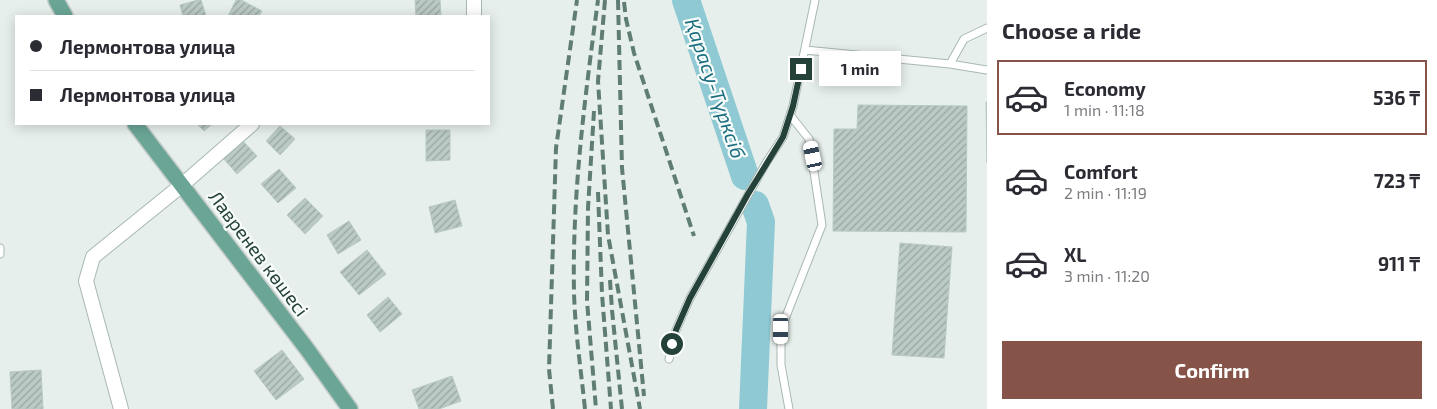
<!DOCTYPE html>
<meta charset="utf-8">
<style>
body{margin:0;font-family:"Exo 2",sans-serif;background:#f2f2f3;color:#2b2b33;height:100vh;display:flex;flex-direction:column;font-size:19px;white-space:nowrap}
*{box-sizing:border-box;margin:0}
p{font-size:16px;color:#7c7c81}
.icon{flex:none;width:28px;height:28px;fill:none;stroke:currentColor;stroke-width:2;stroke-linecap:round;stroke-linejoin:round}
.map{position:relative;flex:1;overflow:hidden}
.details{display:flex;flex-direction:column;background:#fff;width:450px}
.details>*{flex:none}
.top-card{position:absolute;left:15px;top:15px;width:475px;height:110px;border-radius:0px;box-shadow:0 2px 12px #0003;display:grid;align-content:center;height:110px;padding:0 15px;background:#fff}
.end{position:absolute;width:22px;height:22px;margin:-11px;border:6px solid #24423a;background:#fff;box-shadow:0 0 0 2px #fff}
.from{border-radius:50%}
.bubble{position:absolute;height:35px;border-radius:0px;background:#fff;box-shadow:0 2px 12px #0003;font-size:16px;font-weight:700;line-height:35px;text-align:center}
.car{position:absolute;width:15px;height:30px;margin:-15px -8px;border-radius:6px;box-shadow:0 0 4px 1px #0007;background:linear-gradient(#fff 24%,#345 0 40%,#fff 0 76%,#345 0 86%,#fff 0)}
.top-card b{display:flex;align-items:center;gap:18px;height:48px;font-size:19px}
.top-card b+b{border-top:1px solid #e1e1e2}
.top-card i{width:12px;height:12px;background:#2b2b33}
ul{padding:0;list-style:none}
li{display:flex;align-items:center;gap:15px;height:75px;margin:0 10px 8px;padding:0 5px;border:2px solid transparent;border-radius:0px}
li div{flex:1}
li b{display:block;font-size:19px}
li em{font-style:normal;font-weight:700}
li.selected{border-color:#855347}
li>.icon{width:45px;height:45px;stroke-width:1.5}
h2{padding:0 15px;font-size:22px;line-height:60px}
.button{display:flex;gap:10px;margin-top:auto;padding:10px 15px}
.button a{flex:1;height:58px;border-radius:0px;background:#855347;color:#fff;font-size:20px;font-weight:700;line-height:58px;text-align:center}
main{display:flex;flex:1;min-height:0}
.map>svg:first-child{display:block}
</style>
<main>
<div class="map">
<svg width="987" height="409" viewBox="0 0 987 409">
<defs>
<pattern id="building-hatch" width="6" height="6" patternUnits="userSpaceOnUse" patternTransform="scale(1.25)"><rect width="6" height="6" fill="#bbcac4"/><path d="M-1 1l2-2M0 6l6-6M5 7l2-2" fill="none" stroke="#98a6a0"/></pattern>
</defs>
<rect width="100%" height="100%" fill="#e6efeb"/>
<g fill="none" stroke-linecap="round" stroke-linejoin="round">
<path stroke="#8ec9d4" stroke-width="28" d="M686,0L745,176
M753,409L761,222L755,205"/>
</g>
<path fill="url(#building-hatch)" stroke="#b8c9c2" d="M198,0H201L206,16H183L180,5Z
M236,0H241L262,11L259,16H228Z
M415,0H440L441,16H416Z
M986,102H987V163Z
M858,105L967,106L966,232L833,231L834,129H857Z
M197,124H212L204,131Z
M280,126L295,139L280,155L266,141Z
M426,130H450V160L426,161Z
M242,140L257,156L237,174L223,158Z
M279,169L296,188L278,203L261,184Z
M305,198L323,216L305,234L287,215Z
M455,200L462,226L435,233L429,207Z
M349,221L361,240L338,254L327,235Z
M900,243L952,247L944,358L892,355Z
M367,250L386,274L359,295L340,272Z
M388,297L402,314L380,332L367,315Z
M282,350L304,379L276,400L254,371Z
M41,370L43,409H12L10,372Z
M452,376L461,401L439,409H419L412,390Z"/>
<g fill="none" stroke-linecap="round" stroke-linejoin="round">
<g stroke="#a8b8b2" stroke-width="9">
<path id="lane" d="M805,50L950,64L964,39L987,28
M950,64L987,70
M0,248V254
M669,359L676,330L690,298L766,163L783,137L793,106L815,0
M789,409L781,365V329L822,225L809,139L790,115"/>
</g>
<g stroke="#a8b8b2" stroke-width="16">
<path id="street" d="M474,0V16
M121,409L86,281L93,257L182,185L252,124"/>
</g>
<g stroke="#c2cac8" stroke-width="18">
<path id="primary" d="M56,0L65,16
M135,124L307,349L350,409"/>
</g>
<use href="#lane" stroke="#fff" stroke-width="7"/>
<use href="#street" stroke="#fff" stroke-width="14"/>
<use href="#primary" stroke="#6aa596" stroke-width="15"/>
<path stroke="#5f7d75" stroke-width="4" stroke-dasharray="10 5" stroke-linecap="butt" d="M605,0L598,81L608,235L640,409
M618,0L622,168L644,396
M624,2L626,19L634,53L694,236
M594,111L588,208L587,301L596,409
M598,192L602,294L611,409
M610,280L612,310L622,409
M553,409L549,369L556,148L577,0
M585,409C581,370 575,331 574,292C572,194 585,97 598,0"/>
</g>
<g fill="none" stroke-linecap="round" stroke-linejoin="round">
<path stroke="#24423a" stroke-width="6" d="M672,344L676,330L690,298L748,194L783,137L793,106L801,69"/>
</g>
<g text-anchor="middle" dominant-baseline="central" stroke-width="4.5" stroke-linejoin="round" paint-order="stroke">
<g font-size="19" fill="#24423a" stroke="#f7fbf9">
<text transform="translate(259 253) rotate(53)">Лавренев көшесі</text>
</g>
<g font-size="20" font-style="italic" fill="#1c6f80" stroke="#f7fbf9">
<text transform="translate(716 88) rotate(71)">Қарасу-Түрксіб</text>
</g>
</g>
</svg>
<i class="end from" style="left:672px;top:344px"></i>
<i class="end" style="left:801px;top:69px"></i>
<div class="bubble" style="left:819px;top:51px;width:82px">1 min</div>
<i class="car" style="left:813px;top:156px;rotate:348deg"></i>
<i class="car" style="left:781px;top:329px;rotate:180deg"></i>
<div class="top-card">
<b><i class="from"></i>Лермонтова улица</b>
<b><i></i>Лермонтова улица</b>
</div>
</div>
<section class="details">
<h2>Choose a ride</h2>
<ul>
<li class="selected"><svg class="icon" aria-label="car" viewBox="0 0 24 24"><path d="M5 17H2v-5l4-1 3-4h7l3 4 3 1v5h-3M9 17h6M6 11h13"/><circle cx="7" cy="17" r="2"/><circle cx="17" cy="17" r="2"/></svg><div><b>Economy</b><p>1 min · 11:18</p></div><em>536 ₸</em></li>
<li><svg class="icon" aria-label="car" viewBox="0 0 24 24"><path d="M5 17H2v-5l4-1 3-4h7l3 4 3 1v5h-3M9 17h6M6 11h13"/><circle cx="7" cy="17" r="2"/><circle cx="17" cy="17" r="2"/></svg><div><b>Comfort</b><p>2 min · 11:19</p></div><em>723 ₸</em></li>
<li><svg class="icon" aria-label="car" viewBox="0 0 24 24"><path d="M5 17H2v-5l4-1 3-4h7l3 4 3 1v5h-3M9 17h6M6 11h13"/><circle cx="7" cy="17" r="2"/><circle cx="17" cy="17" r="2"/></svg><div><b>XL</b><p>3 min · 11:20</p></div><em>911 ₸</em></li>
</ul>
<div class="button"><a>Confirm</a></div>
</section>
</main>
